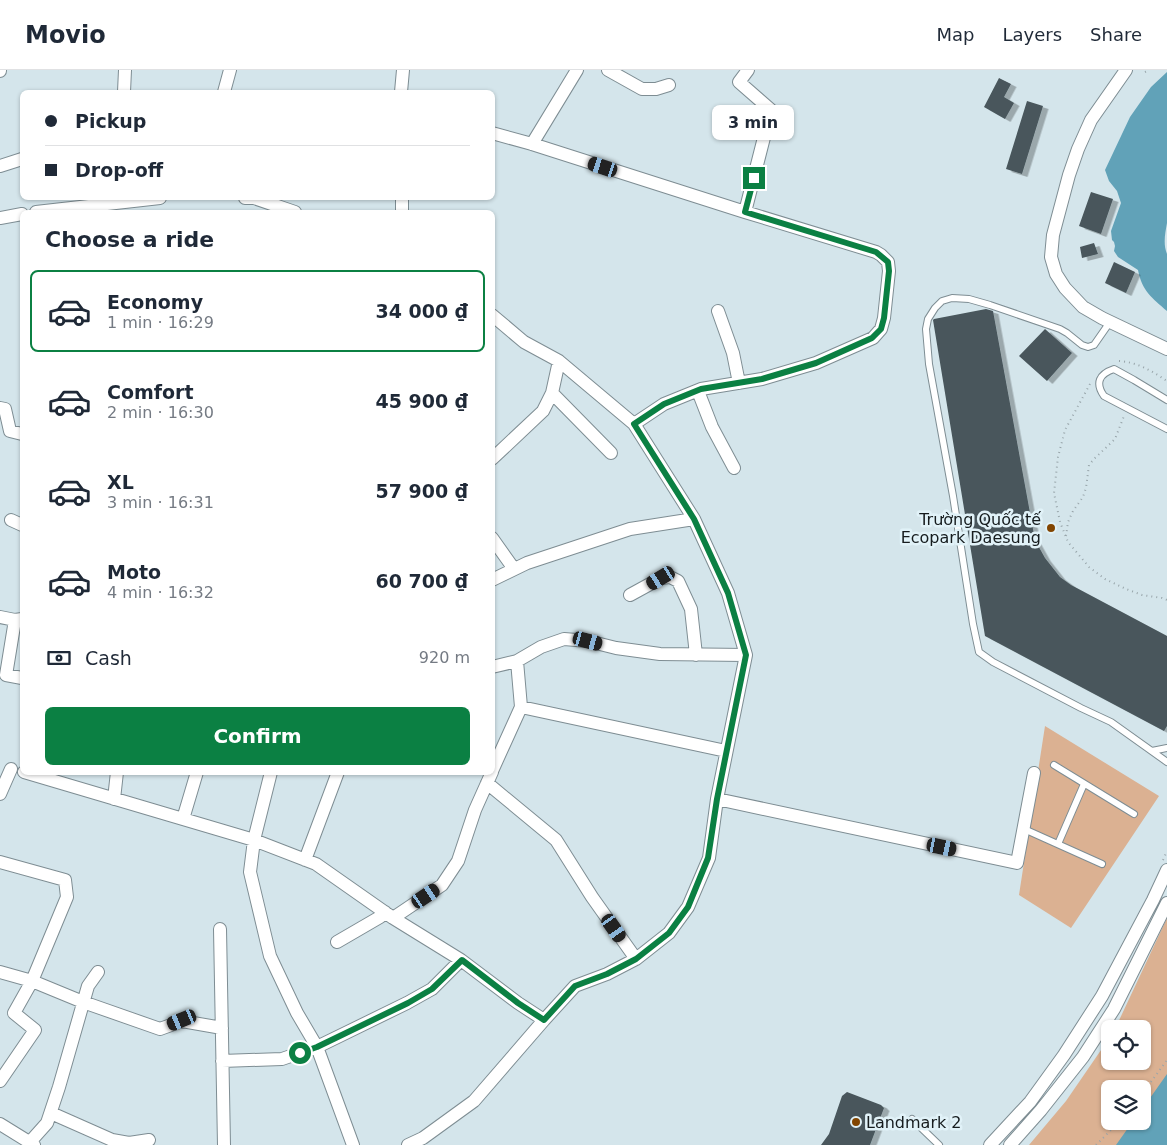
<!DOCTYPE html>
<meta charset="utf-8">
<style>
body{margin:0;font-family:"DejaVu Sans",sans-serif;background:#f6f6f7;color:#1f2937;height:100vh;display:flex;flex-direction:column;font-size:19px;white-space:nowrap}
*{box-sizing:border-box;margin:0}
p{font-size:16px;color:#747a83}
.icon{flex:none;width:28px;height:28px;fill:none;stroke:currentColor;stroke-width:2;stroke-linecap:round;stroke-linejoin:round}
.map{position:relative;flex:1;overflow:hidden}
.side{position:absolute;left:20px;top:140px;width:475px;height:565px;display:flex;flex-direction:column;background:#fff;border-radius:8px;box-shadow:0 1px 4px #0004}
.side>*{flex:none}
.guide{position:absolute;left:20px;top:20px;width:475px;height:110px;border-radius:8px;box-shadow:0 1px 4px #0004;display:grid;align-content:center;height:110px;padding:0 25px;background:#fff}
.buttons{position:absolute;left:1101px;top:950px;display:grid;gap:10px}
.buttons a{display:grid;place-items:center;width:50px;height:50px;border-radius:8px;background:#fff;box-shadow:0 1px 4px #0004;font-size:25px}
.end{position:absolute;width:22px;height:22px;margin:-11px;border:6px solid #0b8043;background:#fff;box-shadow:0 0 0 2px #fff}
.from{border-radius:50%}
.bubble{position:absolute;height:35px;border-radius:8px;background:#fff;box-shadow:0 1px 4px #0004;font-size:16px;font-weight:700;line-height:35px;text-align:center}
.car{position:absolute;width:15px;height:30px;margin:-15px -8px;border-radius:6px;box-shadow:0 0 4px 1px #0007;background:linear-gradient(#222 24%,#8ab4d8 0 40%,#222 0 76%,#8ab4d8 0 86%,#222 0)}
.guide b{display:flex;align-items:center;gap:18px;height:48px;font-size:19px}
.guide b+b{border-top:1px solid #e0e1e3}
.guide i{width:12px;height:12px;background:#1f2937}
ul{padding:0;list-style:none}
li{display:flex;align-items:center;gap:15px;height:82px;margin:0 10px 8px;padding:0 15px;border:2px solid transparent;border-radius:8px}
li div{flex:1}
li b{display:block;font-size:19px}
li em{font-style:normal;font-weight:700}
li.active{border-color:#0b8043}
li>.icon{width:45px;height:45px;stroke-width:1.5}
h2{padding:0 25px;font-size:22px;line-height:60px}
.pay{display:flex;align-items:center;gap:12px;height:55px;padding:0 25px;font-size:19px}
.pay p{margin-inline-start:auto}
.action{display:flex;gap:10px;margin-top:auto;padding:10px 25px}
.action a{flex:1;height:58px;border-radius:8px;background:#0b8043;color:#fff;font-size:20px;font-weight:700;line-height:58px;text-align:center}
header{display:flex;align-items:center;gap:30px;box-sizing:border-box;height:70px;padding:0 25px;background:#fff;border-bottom:1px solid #e0e1e3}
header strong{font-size:24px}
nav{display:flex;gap:28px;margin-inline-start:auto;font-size:18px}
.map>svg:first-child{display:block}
</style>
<header>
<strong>Movio</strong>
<nav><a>Map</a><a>Layers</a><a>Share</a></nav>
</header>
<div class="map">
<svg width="1167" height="1075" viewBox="0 0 1167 1075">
<defs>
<filter id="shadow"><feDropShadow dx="5.5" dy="3" stdDeviation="0" flood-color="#0004"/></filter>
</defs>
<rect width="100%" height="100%" fill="#d4e5eb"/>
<path fill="#dbb192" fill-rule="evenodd" d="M1045,656L1159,726L1071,858L1019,825Z
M1167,848V1075H1029L1066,1031L1110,967V991H1142V959H1115ZM1110,1019H1142V1051H1110Z"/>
<path fill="#61a2b8" d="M1167,2V153C1165,164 1163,174 1167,184V241C1152,228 1142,221 1138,200L1118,187L1114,181L1115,176L1114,172L1112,170L1111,161L1121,133L1117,121L1109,111L1105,100L1130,47L1151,17Z
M1167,1004V1075H1116L1133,1051H1142L1143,1038Z"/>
<path fill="#48565b" filter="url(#shadow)" d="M999,8L1011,14L1004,27L1014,33L1005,49L984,37Z
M1027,31L1043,36L1022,104L1006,99Z
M1091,122L1113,129L1101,164L1079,156Z
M1094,173L1098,184L1082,188L1080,177Z
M1114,192L1135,202L1126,223L1105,213Z
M986,239L993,241L1035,470L1045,488L1060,507L1071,515L1167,566V656L1164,661L985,566L933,250L934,249Z
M1045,259L1072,283L1047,311L1019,286Z
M847,1022L881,1035L884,1038L870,1075H821L829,1064L842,1026Z"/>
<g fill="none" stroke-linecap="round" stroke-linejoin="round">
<g stroke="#7e8d93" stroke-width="8">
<path id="lane" d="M1110,252L1094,275L1088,277L1082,275L1067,263L1060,259L990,235L969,229L952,228L942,231L935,238L928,249L926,259L929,294L953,426L973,554L979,582L993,592L1081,638L1111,652L1167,692
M1167,330L1134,310L1114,299C1099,304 1095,313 1104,326L1167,359
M1152,681L1167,678
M1054,695L1134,744
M1024,759L1102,794
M1058,774L1084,714
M912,1049L939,1075"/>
</g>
<g stroke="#7e8d93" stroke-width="14">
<path id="street" d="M608,0L642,19H656L669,15
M1126,0L1091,50L1078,79L1069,105L1053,165L1051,187L1056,204L1065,218L1083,237L1102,248L1167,279
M0,1V0
M124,22L125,0
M224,22L230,0
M401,22L403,0
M492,63L532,74L745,142L876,182L881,185L888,192L889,201L884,248L881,259L873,268L816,293L762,309L701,319L664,334L634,354
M532,74L577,0
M0,96L22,89
M245,128H254L295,142
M36,142L160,128
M402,142V128
M745,142L771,40L739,12L748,0
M0,148L22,144
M718,241L733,283L739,313
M698,321L712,357L734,398
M552,323L611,383
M0,338L5,339L10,361L22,364
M492,389L543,341L552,323L559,291
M11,450L22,455
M492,468L514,499
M492,510L527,493L630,459L694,449
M630,525L661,508L670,507L678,511L691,539L696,585
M0,547L15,550L22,549
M15,550L6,605L22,608
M492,597L517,591L541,577L564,569L588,571L616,578L660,584L746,585
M521,637L726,681
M492,701L521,637L517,591
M24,702L254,770L316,794L393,848L461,890L518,933L544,950
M271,702L254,770L250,802L270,886L297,943L317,977L353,1075
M487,713L556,770L592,827L636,889
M0,724L11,699
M114,729L117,702
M717,729L1017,793L1034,703
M183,749L197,702
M305,790L338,702
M0,792L65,810L67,827L32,911L14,943L35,960L0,1011
M393,848L442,815L458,791L475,740L492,702
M220,859L224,1075
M337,872L380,847L385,842
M0,902L32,911L83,932L160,959L182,951L222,958
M222,991L282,989L317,977L407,933L432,919L461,890
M51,1043L112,1070L129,1073L149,1070
M0,1054L34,1075
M30,1072L47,1053L59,1017L88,916L98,902
M408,1075L423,1068L474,1031L544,950L575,916L607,904L636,889L669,863L688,837L709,788L717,729L746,585L728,523L694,449L634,354L559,291L524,272L492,245
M990,1075L1030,1032L1064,985L1102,926L1153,830L1167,800
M1010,1075L1041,1040L1083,987L1114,939L1167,833"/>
</g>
<path stroke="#98a5aa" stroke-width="2" stroke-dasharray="1 4" stroke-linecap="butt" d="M1145,2L1149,0
M1119,291C1137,292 1152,301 1167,311
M1090,314L1065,360L1058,387L1054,423L1060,452L1068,472L1089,497L1105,509L1126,519L1142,525L1162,528L1167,530
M1066,466L1068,452L1073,441L1083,427L1086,418L1089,395L1094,389L1115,369L1124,346
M1163,790L1167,781
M1142,1024L1167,990
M1096,1075L1120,1051"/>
<use href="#lane" stroke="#fff" stroke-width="6"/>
<use href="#street" stroke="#fff" stroke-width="12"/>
</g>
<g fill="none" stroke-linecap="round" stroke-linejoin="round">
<path stroke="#0b8043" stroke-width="6" d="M300,983L317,977L408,933L432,919L462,890L518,933L544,950L575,916L607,904L636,889L669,863L688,837L708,788L717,729L746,585L728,523L694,449L634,354L664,334L701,319L762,309L816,293L872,268L881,259L884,248L889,201L888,192L876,182L745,142L754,108"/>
</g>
<g fill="#824501" stroke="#e1f2f8" stroke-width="2">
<circle cx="1051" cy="458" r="5"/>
<circle cx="856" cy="1052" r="5"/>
</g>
<g text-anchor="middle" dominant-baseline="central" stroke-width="5" stroke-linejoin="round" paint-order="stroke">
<g font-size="16" fill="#161c1e" stroke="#e1f2f8" text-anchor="end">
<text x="1041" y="449">Trường Quốc tế<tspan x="1041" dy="18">Ecopark Daesung</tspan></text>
<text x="866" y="1052" text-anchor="start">Landmark 2</text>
</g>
</g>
</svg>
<div class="buttons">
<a><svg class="icon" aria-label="locate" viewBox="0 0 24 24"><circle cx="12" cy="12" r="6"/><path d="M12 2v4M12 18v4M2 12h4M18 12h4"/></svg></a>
<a><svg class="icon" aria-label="layers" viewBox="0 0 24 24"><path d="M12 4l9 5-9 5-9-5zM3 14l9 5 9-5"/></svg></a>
</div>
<i class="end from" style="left:300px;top:983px"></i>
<i class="end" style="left:754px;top:108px"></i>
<div class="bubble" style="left:712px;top:35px;width:82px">3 min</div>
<i class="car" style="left:603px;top:97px;rotate:288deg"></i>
<i class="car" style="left:661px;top:508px;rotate:239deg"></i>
<i class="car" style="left:588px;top:571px;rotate:105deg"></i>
<i class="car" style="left:942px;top:777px;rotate:102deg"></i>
<i class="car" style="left:426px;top:826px;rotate:56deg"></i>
<i class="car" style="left:614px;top:858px;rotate:145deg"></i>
<i class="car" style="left:182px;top:950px;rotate:248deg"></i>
<div class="guide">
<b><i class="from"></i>Pickup</b>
<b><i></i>Drop-off</b>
</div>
<section class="side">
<h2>Choose a ride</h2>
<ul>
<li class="active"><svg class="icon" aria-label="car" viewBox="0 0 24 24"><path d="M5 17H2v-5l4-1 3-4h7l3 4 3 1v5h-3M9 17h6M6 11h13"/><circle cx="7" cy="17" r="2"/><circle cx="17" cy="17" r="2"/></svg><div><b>Economy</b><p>1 min · 16:29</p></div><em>34 000 ₫</em></li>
<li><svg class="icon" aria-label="car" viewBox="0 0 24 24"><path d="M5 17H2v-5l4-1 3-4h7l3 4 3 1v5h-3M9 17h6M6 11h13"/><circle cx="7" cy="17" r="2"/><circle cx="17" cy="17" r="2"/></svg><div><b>Comfort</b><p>2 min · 16:30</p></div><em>45 900 ₫</em></li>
<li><svg class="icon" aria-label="car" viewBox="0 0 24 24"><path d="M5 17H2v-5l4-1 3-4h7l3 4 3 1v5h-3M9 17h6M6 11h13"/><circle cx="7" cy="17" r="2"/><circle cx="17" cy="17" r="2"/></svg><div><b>XL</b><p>3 min · 16:31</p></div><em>57 900 ₫</em></li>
<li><svg class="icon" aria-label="car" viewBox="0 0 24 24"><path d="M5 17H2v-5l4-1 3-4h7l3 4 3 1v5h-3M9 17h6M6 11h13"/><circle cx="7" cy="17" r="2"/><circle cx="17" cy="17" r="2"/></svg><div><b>Moto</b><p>4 min · 16:32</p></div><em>60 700 ₫</em></li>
</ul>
<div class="pay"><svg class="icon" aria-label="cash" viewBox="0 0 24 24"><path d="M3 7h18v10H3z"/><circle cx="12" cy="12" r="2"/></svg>Cash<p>920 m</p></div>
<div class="action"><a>Confirm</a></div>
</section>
</div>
